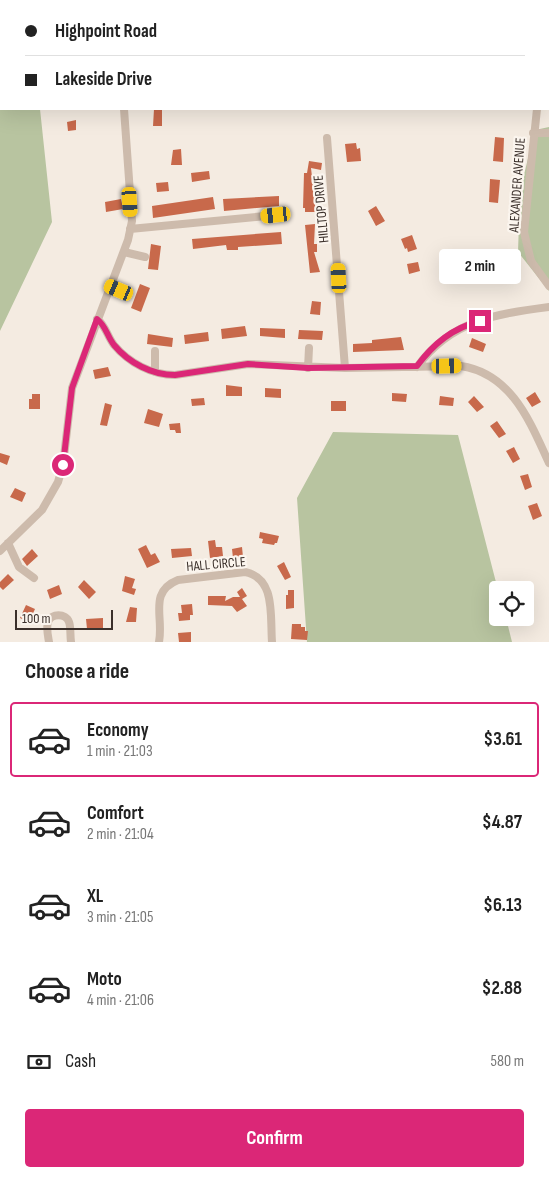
<!DOCTYPE html>
<meta charset="utf-8">
<style>
body{margin:0;font-family:"Sofia Sans Condensed",sans-serif;background:#f6f6f6;color:#222;height:100vh;display:flex;flex-direction:column;font-size:19px;white-space:nowrap}
*{box-sizing:border-box;margin:0}
p{font-size:16px;color:#767676}
.icon{flex:none;width:28px;height:28px;fill:none;stroke:currentColor;stroke-width:2;stroke-linecap:round;stroke-linejoin:round}
.map{position:relative;height:642px;overflow:hidden}
.sheet{display:flex;flex-direction:column;background:#fff;flex:1}
.sheet>*{flex:none}
.banner{position:absolute;left:0px;top:0px;width:550px;height:110px;box-shadow:0 5px 20px #0002;display:grid;align-content:center;height:110px;padding:0 25px;background:#fff}
.fabs{position:absolute;left:489px;top:581px;display:grid;gap:10px}
.fabs a{display:grid;place-items:center;width:45px;height:45px;border-radius:5px;background:#fff;box-shadow:0 5px 20px #0002;font-size:25px}
.scale{position:absolute;left:15px;bottom:12px;width:98px;box-sizing:border-box;padding-left:5px;border:2px solid #3b302b;border-top:0;font-size:14px;line-height:18px;white-space:nowrap;color:#3b302b;-webkit-text-stroke:4px #fbf5ee;paint-order:stroke}
.end{position:absolute;width:22px;height:22px;margin:-11px;border:6px solid #db2777;background:#fff;box-shadow:0 0 0 2px #fff}
.from{border-radius:50%}
.bubble{position:absolute;height:35px;border-radius:5px;background:#fff;box-shadow:0 5px 20px #0002;font-size:16px;font-weight:700;line-height:35px;text-align:center}
.car{position:absolute;width:15px;height:30px;margin:-15px -8px;border-radius:6px;box-shadow:0 0 4px 1px #0007;background:linear-gradient(#f5c518 24%,#345 0 40%,#f5c518 0 76%,#345 0 86%,#f5c518 0)}
.banner b{display:flex;align-items:center;gap:18px;height:48px;font-size:19px}
.banner b+b{border-top:1px solid #e0e0e0}
.banner i{width:12px;height:12px;background:#222}
ul{padding:0;list-style:none}
li{display:flex;align-items:center;gap:15px;height:75px;margin:0 10px 8px;padding:0 15px;border:2px solid transparent;border-radius:5px}
li div{flex:1}
li b{display:block;font-size:19px}
li em{font-style:normal;font-weight:700}
li.selected{border-color:#db2777}
li>.icon{width:45px;height:45px;stroke-width:1.5}
h2{padding:0 25px;font-size:22px;line-height:60px}
.pay{display:flex;align-items:center;gap:12px;height:55px;padding:0 25px;font-size:19px}
.pay p{margin-inline-start:auto}
.cta{display:flex;gap:10px;margin-top:auto;padding:10px 25px}
.cta a{flex:1;height:58px;border-radius:5px;background:#db2777;color:#fff;font-size:20px;font-weight:700;line-height:58px;text-align:center}
.map>svg:first-child{display:block}
</style>
<div class="map">
<svg width="549" height="642" viewBox="0 0 549 642">
<rect width="100%" height="100%" fill="#f4ebe1"/>
<path fill="#b8c4a0" d="M279,0H435V1H279Z
M0,104L1,109H40L52,222L0,331Z
M549,127V291L518,252L520,191L535,130Z
M333,432L458,435L498,590V618H506L512,642H307L297,498Z"/>
<path fill="#c8694b" d="M154,109H162V126H153Z
M76,120V130L68,131L67,122Z
M495,137L504,138L503,162L493,161Z
M356,143L357,149L360,148L361,161L347,162L345,144Z
M181,149L182,165H171L173,150Z
M309,161L322,163L321,170L311,168L316,212H305V208H303L304,173H307Z
M209,171L210,179L192,182L191,173Z
M490,179L500,180L498,203L489,202Z
M168,182L169,191L157,192L156,183Z
M279,196V206L224,211L223,199Z
M213,197L215,209L153,218L152,206Z
M121,199L123,209L106,212L105,202Z
M376,206L385,221L376,226L368,211Z
M315,224L314,244H317V252H314L320,272L310,273L305,225Z
M281,232L282,244L238,247V250H227L226,245L193,249L192,239Z
M412,235L417,249L408,252L407,248L405,249L401,239Z
M151,244L161,246L158,270L148,269Z
M418,262L420,271L409,274L407,264Z
M140,284L150,288L141,312L131,308Z
M312,301L321,302L320,315L310,314Z
M245,326L247,336L222,339L221,329Z
M260,328L285,329V338L260,336Z
M299,330L323,331L322,340L298,339Z
M208,332L209,341L185,344L184,335Z
M148,334L173,338L172,347L147,344Z
M401,337L404,350L353,352V344L372,343V340Z
M472,338L486,344L483,352L469,347Z
M108,367L111,376L95,379L93,370Z
M226,385L242,387V396H226Z
M265,388L281,389V398L265,397Z
M535,392L541,402L532,407L526,398Z
M392,393L407,394L406,402L392,401Z
M32,394H40V409H29V399H32Z
M440,396L454,398L453,406L439,405Z
M474,396L484,407L477,412L468,402Z
M204,398L205,405L192,406L191,399Z
M331,401H346V411H331Z
M105,403L112,405L107,426L100,425Z
M148,409L163,414L159,427L144,423Z
M497,421L506,434L499,438L490,426Z
M180,423L181,433H176L175,430H170L169,424Z
M514,447L520,459L513,463L506,451Z
M0,453L10,456L7,465L0,462Z
M528,474L532,487L525,490L520,476Z
M15,488L26,493L22,502L10,497Z
M537,503L542,516L533,520L528,506Z
M260,532L279,536L277,543H275L274,545L262,543L263,539L259,538Z
M215,540L216,547H222L223,556L210,558L208,541Z
M146,545L151,555L155,553L160,562L147,568L138,549Z
M242,547L243,557L233,558L232,549Z
M191,548L192,556L172,558L171,549Z
M32,549L38,556L27,566L22,559Z
M284,562L291,577L285,580L277,566Z
M8,574L14,580L3,590L0,587V582Z
M125,576L135,579L132,588L136,589L134,595L122,591Z
M84,580L96,592L89,599L78,587Z
M59,585L62,594L50,599L47,590Z
M242,588L247,596L242,599L247,606L237,612L232,606L208,605V596H226L225,601L233,597H240L237,592Z
M288,590H294V608L286,609V595H288Z
M192,604L193,615H190V620L179,621L178,613H182L181,605Z
M26,605L35,609L29,622L20,618Z
M130,607L137,608L136,622H126Z
M103,618V628L87,629L86,619Z
M292,624H301V627H305V631H308L307,640L291,639Z
M191,632V642H179L178,633Z"/>
<g fill="none" stroke-linecap="round" stroke-linejoin="round">
<path stroke="#cdbbac" stroke-width="8" d="M120,0V1
M549,82V81
M537,109L524,232L531,261L549,286
M533,133H549
M327,138L345,368
M130,229L276,215
M124,252L145,257
M110,286L128,294
M97,319C106,326 107,336 114,345C129,363 152,375 175,375L248,364L345,368L461,366C512,374 530,422 549,463
M417,367C451,320 496,314 549,307
M308,368L309,348
M155,372V351
M8,543L19,567L34,578
M0,551L42,510L58,482L63,465L72,388L128,240L132,221L124,109
M49,642C48,636 46,628 48,622C51,613 66,613 69,622C71,627 70,636 71,642
M159,642C164,617 148,592 178,580L245,572C276,578 270,616 272,642"/>
</g>
<g fill="none" stroke-linecap="round" stroke-linejoin="round">
<path stroke="#db2777" stroke-width="6" d="M63,465L72,388L97,319C106,326 107,336 114,345C129,363 152,375 175,375L248,364L308,368L417,366C434,343 453,328 480,321"/>
</g>
<g text-anchor="middle" dominant-baseline="central" stroke-width="4.5" stroke-linejoin="round" paint-order="stroke">
<g font-size="14" fill="#3b302b" stroke="#fbf5ee">
<text transform="translate(517 185) rotate(-86)">ALEXANDER AVENUE</text>
<text transform="translate(321 209) rotate(-95)">HILLTOP DRIVE</text>
<text transform="translate(216 564) rotate(-5)">HALL CIRCLE</text>
</g>
</g>
</svg>
<div class="fabs">
<a><svg class="icon" aria-label="locate" viewBox="0 0 24 24"><circle cx="12" cy="12" r="6"/><path d="M12 2v4M12 18v4M2 12h4M18 12h4"/></svg></a>
</div>
<div class="scale">100 m</div>
<i class="end from" style="left:63px;top:465px"></i>
<i class="end" style="left:480px;top:321px"></i>
<div class="bubble" style="left:439px;top:249px;width:82px">2 min</div>
<i class="car" style="left:130px;top:202px;rotate:176deg"></i>
<i class="car" style="left:276px;top:215px;rotate:264deg"></i>
<i class="car" style="left:339px;top:278px;rotate:357deg"></i>
<i class="car" style="left:119px;top:290px;rotate:293deg"></i>
<i class="car" style="left:447px;top:366px;rotate:89deg"></i>
<div class="banner">
<b><i class="from"></i>Highpoint Road</b>
<b><i></i>Lakeside Drive</b>
</div>
</div>
<section class="sheet">
<h2>Choose a ride</h2>
<ul>
<li class="selected"><svg class="icon" aria-label="car" viewBox="0 0 24 24"><path d="M5 17H2v-5l4-1 3-4h7l3 4 3 1v5h-3M9 17h6M6 11h13"/><circle cx="7" cy="17" r="2"/><circle cx="17" cy="17" r="2"/></svg><div><b>Economy</b><p>1 min · 21:03</p></div><em>$3.61</em></li>
<li><svg class="icon" aria-label="car" viewBox="0 0 24 24"><path d="M5 17H2v-5l4-1 3-4h7l3 4 3 1v5h-3M9 17h6M6 11h13"/><circle cx="7" cy="17" r="2"/><circle cx="17" cy="17" r="2"/></svg><div><b>Comfort</b><p>2 min · 21:04</p></div><em>$4.87</em></li>
<li><svg class="icon" aria-label="car" viewBox="0 0 24 24"><path d="M5 17H2v-5l4-1 3-4h7l3 4 3 1v5h-3M9 17h6M6 11h13"/><circle cx="7" cy="17" r="2"/><circle cx="17" cy="17" r="2"/></svg><div><b>XL</b><p>3 min · 21:05</p></div><em>$6.13</em></li>
<li><svg class="icon" aria-label="car" viewBox="0 0 24 24"><path d="M5 17H2v-5l4-1 3-4h7l3 4 3 1v5h-3M9 17h6M6 11h13"/><circle cx="7" cy="17" r="2"/><circle cx="17" cy="17" r="2"/></svg><div><b>Moto</b><p>4 min · 21:06</p></div><em>$2.88</em></li>
</ul>
<div class="pay"><svg class="icon" aria-label="cash" viewBox="0 0 24 24"><path d="M3 7h18v10H3z"/><circle cx="12" cy="12" r="2"/></svg>Cash<p>580 m</p></div>
<div class="cta"><a>Confirm</a></div>
</section>
